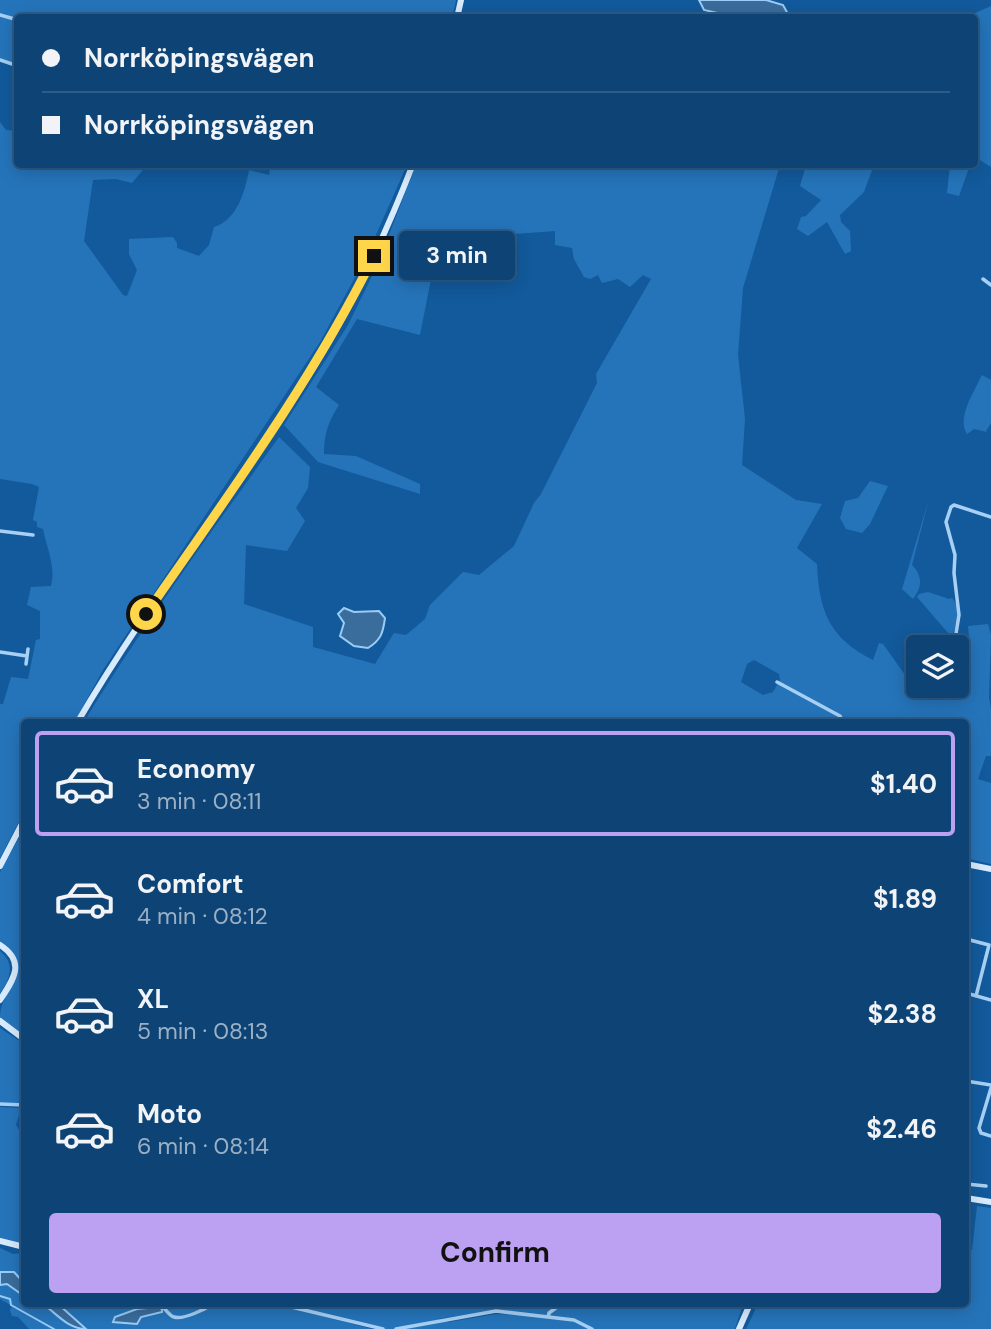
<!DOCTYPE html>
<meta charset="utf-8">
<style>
body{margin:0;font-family:"DM Sans",sans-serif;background:#174b7a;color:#f1f3f6;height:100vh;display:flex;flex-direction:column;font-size:26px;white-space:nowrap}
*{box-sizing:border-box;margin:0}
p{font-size:23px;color:#9bb0c5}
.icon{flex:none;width:38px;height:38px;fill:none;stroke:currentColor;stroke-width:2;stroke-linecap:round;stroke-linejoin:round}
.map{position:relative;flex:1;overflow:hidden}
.side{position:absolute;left:21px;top:719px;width:948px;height:588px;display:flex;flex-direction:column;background:#0e4475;border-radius:7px;box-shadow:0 4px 18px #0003,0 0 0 2px #2e5c87}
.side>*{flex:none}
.guide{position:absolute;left:14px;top:14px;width:964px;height:154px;border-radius:7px;box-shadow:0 4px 18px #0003,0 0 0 2px #2e5c87;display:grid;align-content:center;height:154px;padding:0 28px;background:#0e4475}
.tools{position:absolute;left:906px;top:635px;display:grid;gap:14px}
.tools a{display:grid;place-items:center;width:63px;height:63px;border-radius:7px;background:#0e4475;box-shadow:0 4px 18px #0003,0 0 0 2px #2e5c87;font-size:35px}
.end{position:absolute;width:32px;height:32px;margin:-16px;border:9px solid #ffd54a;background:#111;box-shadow:0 0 0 4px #111}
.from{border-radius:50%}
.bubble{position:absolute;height:49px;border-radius:7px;background:#0e4475;box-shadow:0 4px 18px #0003,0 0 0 2px #2e5c87;font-size:23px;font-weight:700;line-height:49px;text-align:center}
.guide b{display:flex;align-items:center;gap:24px;height:66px;font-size:26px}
.guide b+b{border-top:2px solid #2e5c87}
.guide i{width:18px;height:18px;background:#f1f3f6}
ul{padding:12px 0 0;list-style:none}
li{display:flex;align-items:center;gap:21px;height:105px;margin:0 14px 10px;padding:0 14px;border:4px solid transparent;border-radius:7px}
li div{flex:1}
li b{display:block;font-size:26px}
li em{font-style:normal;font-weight:700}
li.selected{border-color:#bca0f2}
li>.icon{width:63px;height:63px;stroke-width:1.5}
.button{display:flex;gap:14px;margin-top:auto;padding:14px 28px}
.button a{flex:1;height:80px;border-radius:7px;background:#bca0f2;color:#111;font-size:28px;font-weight:700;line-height:80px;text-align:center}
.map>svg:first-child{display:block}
</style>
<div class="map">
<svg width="991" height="1329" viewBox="0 0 991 1329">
<rect width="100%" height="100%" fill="#125a9c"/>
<path fill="#2574ba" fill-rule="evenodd" d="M0,0H456L452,18H18L17,65L0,59Z
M991,6V167L975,157V18L966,17Z
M0,122L6,130L17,131L18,164L147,165L132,183L116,179L93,180L84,241L123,295L127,296L137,270L129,254V239L173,237L177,243V248L199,256L209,245L214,227C237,220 245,192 249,170L269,175L271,164L407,165L366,257L320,342L103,670L74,723H24V812L0,858V704H3L11,677L28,679L36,640L40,639V611L27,605L31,587L51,586C56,567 47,549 43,529L37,527V522L33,520L39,487L32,484L0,479Z
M416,165H780L743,288L738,355L745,419L742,465L796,500L822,504L797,548L817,564C819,611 829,638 873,660L879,643L883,644L908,679L919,668V686H957V660L966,657L971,659L968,626L988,624L991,635L989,698L991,709V756H986L978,779L991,783V864L966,858V723H83C144,624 212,531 279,437L310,467L308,488L296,508L305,521L287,551L246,545L244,604L313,627V647L375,664L394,633L406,635L425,619L430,605L463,572L479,575L514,546L534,503L541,494L597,383L596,374L651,279L643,275L630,287L618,279L602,283L598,275L590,279L584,277L574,259L572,248L555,245V231L446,239L438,248L435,259L420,335L357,319L316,387L339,405C328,422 324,434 324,454L356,456L420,484V494L318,462L284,425L348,325L376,268ZM754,660L779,674L780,680L773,692L763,695L741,682L747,664Z
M806,165H874L864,192L840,215L841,222L850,231L851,251L845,254L827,222L808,236L797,229L801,217L806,216L821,200L800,186Z
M950,165H970L959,196L947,193Z
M982,375L991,380V423L986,431L987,432L974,429L967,434C956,419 975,390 982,375Z
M870,481L888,486L870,524L862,533L846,529L840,518L845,501L858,498Z
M929,499L912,565C922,575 923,587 913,599L902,589Z
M928,592L949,599L952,598C964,611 953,632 949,647H938L949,634L917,597L919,594Z
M24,829V1035L0,1018C0,990 36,965 0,943V872Z
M0,951C16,964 10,979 0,994Z
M0,1028L24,1044V1104L0,1103Z
M0,1107L21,1108L16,1125L19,1130L24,1131V1245L0,1240Z
M977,1206L991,1208V1329H746L758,1304H966V1250H972Z
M0,1248L13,1254L22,1253L24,1248V1304H276L372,1329H29L18,1317L12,1316L10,1310L12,1306L0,1299ZM158,1307L161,1312L141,1317L137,1324L126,1322L116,1323L113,1320L124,1313Z
M292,1304H743L735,1329H377L291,1306ZM491,1311L543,1316L496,1314L449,1322L438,1319Z"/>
<path fill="#3a6d9c" stroke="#99ccf7" stroke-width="2" d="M699,0H766L783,5L788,14L787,17H735L704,10Z
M344,608L354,612L379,611L385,618C383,633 381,640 368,648L354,646L340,636L344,623L338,614Z
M0,1272H14L24,1283V1296L7,1284L0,1285Z
M43,1304H58L86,1329C68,1329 57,1314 43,1304Z
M158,1307L162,1309V1312L141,1317L137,1324L113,1322L115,1317L137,1309Z"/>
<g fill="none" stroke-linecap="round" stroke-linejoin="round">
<path stroke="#99ccf7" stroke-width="2" d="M0,1296L10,1299L11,1305L54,1329"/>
<path stroke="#a7d0f4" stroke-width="3.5" d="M0,15L18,20
M0,60L18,66
M983,279L991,285
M0,531L33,535
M954,646L959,615L954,573L955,555L946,522L951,507L954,505L991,517
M0,652L27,656
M26,664L28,649
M777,682L840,716L843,723
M966,939L989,945L976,996
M966,993L991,1000
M966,1081L991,1085
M991,1088L979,1128L981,1133L991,1136
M0,1104L24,1105
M966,1184L986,1186
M966,1292V1295
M279,1304L383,1329
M158,1305H161C165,1308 169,1316 174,1317C184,1320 205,1309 213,1304
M548,1317L549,1313L561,1304
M396,1329L496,1311L574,1320L592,1329"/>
<path stroke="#d7ebfd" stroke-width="6" d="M457,18L461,0
M77,723C154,591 251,473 329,342C362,285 389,226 413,164
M966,864L991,869
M0,866L24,820
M0,945C26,962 14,979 0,1000
M0,1021L24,1039
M966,1198L991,1202
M0,1241L24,1247
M739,1329L750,1304"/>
</g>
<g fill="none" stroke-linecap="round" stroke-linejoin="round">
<path stroke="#ffd54a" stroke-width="9" d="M146,614C227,497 311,383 374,256"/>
</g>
</svg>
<div class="tools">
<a><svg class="icon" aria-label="layers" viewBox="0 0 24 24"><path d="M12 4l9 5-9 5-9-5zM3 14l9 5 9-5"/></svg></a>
</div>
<i class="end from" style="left:146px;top:614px"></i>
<i class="end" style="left:374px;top:256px"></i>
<div class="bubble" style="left:399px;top:231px;width:116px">3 min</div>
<div class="guide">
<b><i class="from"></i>Norrköpingsvägen</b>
<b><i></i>Norrköpingsvägen</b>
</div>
<section class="side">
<ul>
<li class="selected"><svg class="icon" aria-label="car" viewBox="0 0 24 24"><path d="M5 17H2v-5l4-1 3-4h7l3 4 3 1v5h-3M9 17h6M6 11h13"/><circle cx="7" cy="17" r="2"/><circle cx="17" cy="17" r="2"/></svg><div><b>Economy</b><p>3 min · 08:11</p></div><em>$1.40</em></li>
<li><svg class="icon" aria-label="car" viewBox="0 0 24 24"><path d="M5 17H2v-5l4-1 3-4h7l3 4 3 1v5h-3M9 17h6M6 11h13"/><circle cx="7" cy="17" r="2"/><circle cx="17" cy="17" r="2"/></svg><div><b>Comfort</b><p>4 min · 08:12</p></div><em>$1.89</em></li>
<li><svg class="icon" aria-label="car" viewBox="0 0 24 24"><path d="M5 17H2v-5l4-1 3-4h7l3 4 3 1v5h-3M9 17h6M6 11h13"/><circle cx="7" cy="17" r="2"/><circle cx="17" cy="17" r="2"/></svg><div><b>XL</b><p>5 min · 08:13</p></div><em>$2.38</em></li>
<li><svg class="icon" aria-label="car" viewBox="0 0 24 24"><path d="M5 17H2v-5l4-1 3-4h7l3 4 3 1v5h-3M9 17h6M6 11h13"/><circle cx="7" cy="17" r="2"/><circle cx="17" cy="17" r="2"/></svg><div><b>Moto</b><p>6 min · 08:14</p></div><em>$2.46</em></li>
</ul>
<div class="button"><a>Confirm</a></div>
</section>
</div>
